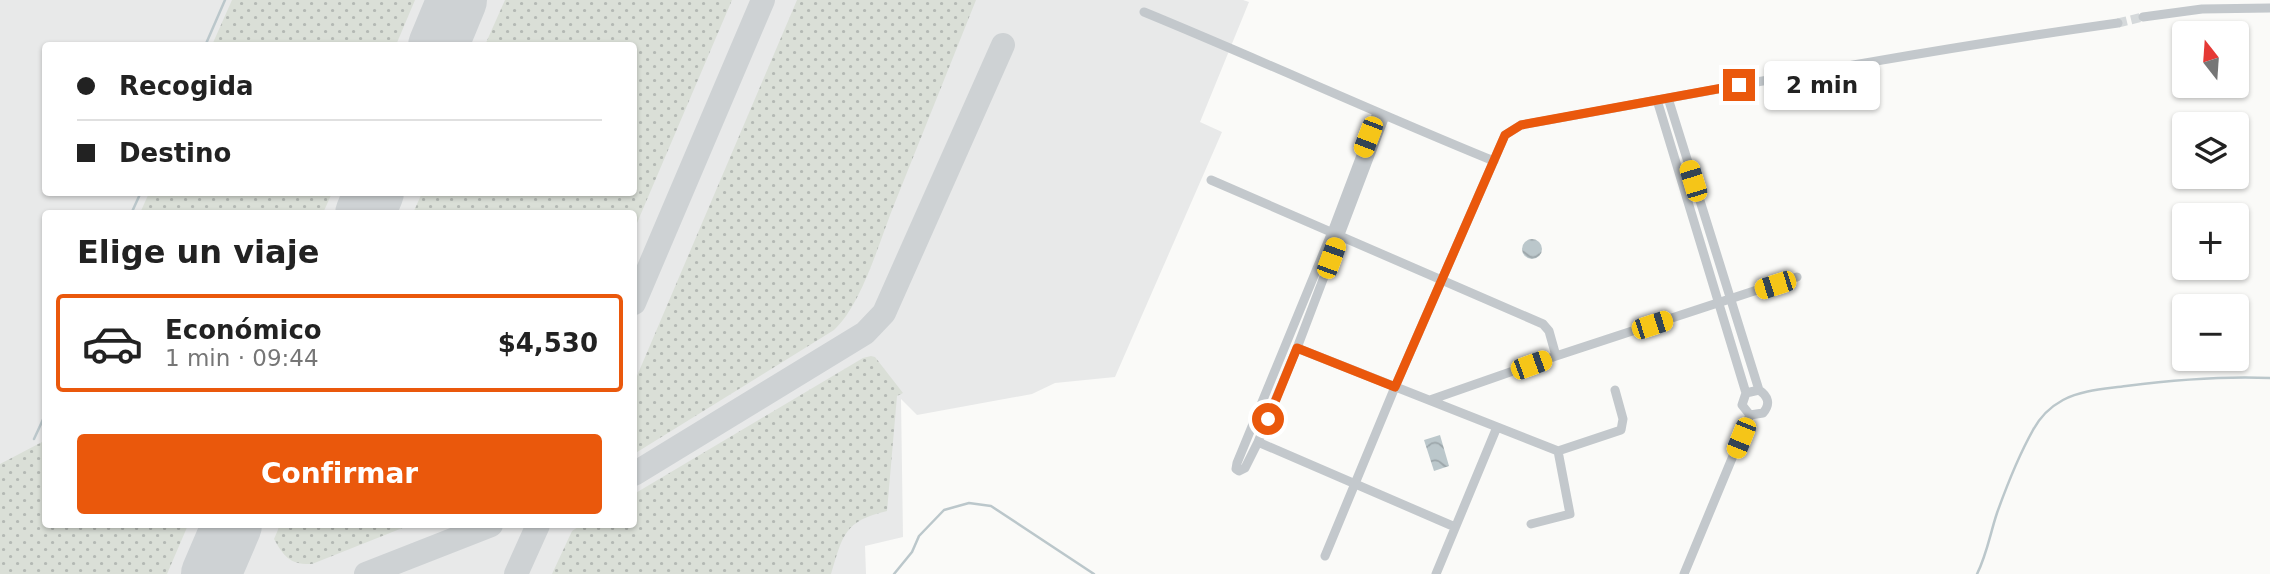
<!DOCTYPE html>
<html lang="es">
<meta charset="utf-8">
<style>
body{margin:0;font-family:"DejaVu Sans",sans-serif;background:#f2f2f2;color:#222;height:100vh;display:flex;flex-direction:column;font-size:26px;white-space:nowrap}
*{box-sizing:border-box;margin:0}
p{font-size:23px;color:#767676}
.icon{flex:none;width:38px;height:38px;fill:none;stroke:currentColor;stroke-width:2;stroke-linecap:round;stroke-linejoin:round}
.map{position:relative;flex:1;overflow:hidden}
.drawer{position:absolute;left:42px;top:210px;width:595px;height:318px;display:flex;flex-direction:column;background:#fff;border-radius:7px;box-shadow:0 2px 5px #0004}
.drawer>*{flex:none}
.hud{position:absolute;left:42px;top:42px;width:595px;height:154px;border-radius:7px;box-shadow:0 2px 5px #0004;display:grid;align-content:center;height:154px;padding:0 35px;background:#fff}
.needle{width:46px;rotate:343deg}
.fabs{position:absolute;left:2172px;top:21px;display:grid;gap:14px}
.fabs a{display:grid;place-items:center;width:77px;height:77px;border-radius:7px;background:#fff;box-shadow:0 2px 5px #0004;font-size:35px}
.end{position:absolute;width:32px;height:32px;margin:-16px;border:9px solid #ea580c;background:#fff;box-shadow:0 0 0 4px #fff}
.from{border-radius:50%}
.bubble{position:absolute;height:49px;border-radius:7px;background:#fff;box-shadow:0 2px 5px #0004;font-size:23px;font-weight:700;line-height:49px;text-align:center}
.car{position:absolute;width:21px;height:42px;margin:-21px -10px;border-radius:9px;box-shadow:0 0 5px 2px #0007;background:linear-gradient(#f5c518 24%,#345 0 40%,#f5c518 0 76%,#345 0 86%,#f5c518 0)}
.hud b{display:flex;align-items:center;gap:24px;height:66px;font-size:26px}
.hud b+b{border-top:2px solid #e0e0e0}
.hud i{width:18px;height:18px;background:#222}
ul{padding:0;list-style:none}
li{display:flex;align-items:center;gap:21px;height:98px;margin:0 14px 10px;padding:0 21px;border:4px solid transparent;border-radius:7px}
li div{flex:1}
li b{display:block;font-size:26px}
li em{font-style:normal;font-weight:700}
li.active{border-color:#ea580c}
li>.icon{width:63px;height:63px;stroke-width:1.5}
h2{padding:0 35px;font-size:32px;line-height:84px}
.action{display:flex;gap:14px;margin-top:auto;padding:14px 35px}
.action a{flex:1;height:80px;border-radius:7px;background:#ea580c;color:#fff;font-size:28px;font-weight:700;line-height:80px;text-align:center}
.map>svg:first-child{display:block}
</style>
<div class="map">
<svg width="2270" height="574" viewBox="0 0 2270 574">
<defs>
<pattern id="grass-dots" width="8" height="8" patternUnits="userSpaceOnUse" patternTransform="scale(1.75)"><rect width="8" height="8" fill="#dadfd7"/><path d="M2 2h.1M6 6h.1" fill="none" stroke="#b4b9b4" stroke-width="1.8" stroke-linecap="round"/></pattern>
<pattern id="water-waves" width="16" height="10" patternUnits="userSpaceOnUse" patternTransform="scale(1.75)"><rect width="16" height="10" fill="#bbc7cb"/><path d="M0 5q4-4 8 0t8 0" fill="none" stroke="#9ca6aa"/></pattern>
</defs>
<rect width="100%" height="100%" fill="#fafaf8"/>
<path fill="#e8e9e9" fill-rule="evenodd" d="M0,0H1243L1249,2L1200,122L1222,132L1115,377L1055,383L1032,394L917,415L901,399L903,537L865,546L866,574H0ZM46,46H634V192H46ZM46,214H634V525H46Z"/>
<path fill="url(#grass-dots)" d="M232,0H415L396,45H212Z
M505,0H732L634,230V214L413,213L422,193L634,192V46L485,45Z
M797,0H976C948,70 920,140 892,210C878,246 861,305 834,330L634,454V383Z
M149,193V192L332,193L323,213H140Z
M871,356L875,357L903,393L897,396L887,511C844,521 843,535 831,574H552L572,531L581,525H634V494L863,358Z
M45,434L46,525H188L167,574H0V464L42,442Z
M280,525H410L312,564C291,565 284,557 274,539Z"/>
<path fill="url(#water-waves)" d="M1522 249a10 10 0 1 1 20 0a10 10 0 1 1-20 0Z
M1440,435L1449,466L1434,471L1424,440Z"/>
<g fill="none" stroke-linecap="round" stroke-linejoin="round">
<path stroke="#bbc7cb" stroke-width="2.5" d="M205,46L225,0
M131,214L141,192
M34,439L46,413
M894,574L912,552L919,536L944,510L969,503L991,506L1094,574
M1977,574C1987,554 1990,534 1997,513C2007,485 2019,455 2033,430C2040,417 2050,407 2063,400C2082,390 2105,389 2126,386C2173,380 2222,376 2270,378"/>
<path stroke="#ced2d4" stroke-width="24" d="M634,303L763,0
M634,474L865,333L884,313L1003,45
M228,533L225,551L229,574
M366,574L491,525
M516,574L538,525"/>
<path stroke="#ced2d4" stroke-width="60" d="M438,46L457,0
M365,214L374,192
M211,574L232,525"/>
<path stroke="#d5d9db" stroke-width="9" stroke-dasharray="9 4.5" stroke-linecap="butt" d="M2118,23L2143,17"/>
<path stroke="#c3c8cc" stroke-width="9" d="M1144,12C1261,60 1376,113 1494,161
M2143,17L2202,9L2270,8
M1668,98L1759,390
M1657,100L1746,393L1742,405L1750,415L1763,413C1771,404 1768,396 1759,390L1746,393
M1377,113L1332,232L1237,463L1236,469L1239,471L1245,468L1258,442L1297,348L1385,116
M1211,180L1543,324L1549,331L1556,356
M1297,348L1558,451L1621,430L1623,419L1615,390
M1430,400L1556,356L1797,277
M1258,442L1455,527
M1531,524L1570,514L1558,451
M1325,556L1395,387L1505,135L1521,125C1719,89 1918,51 2118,23
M1436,574L1497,427
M1684,574L1750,415"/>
</g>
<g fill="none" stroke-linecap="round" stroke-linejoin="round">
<path stroke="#ea580c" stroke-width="9" d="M1268,419L1297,348L1395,387L1505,135L1521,125L1739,85"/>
</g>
</svg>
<div class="fabs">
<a><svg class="needle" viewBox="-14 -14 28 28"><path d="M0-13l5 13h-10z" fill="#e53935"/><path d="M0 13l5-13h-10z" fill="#767676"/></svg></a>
<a><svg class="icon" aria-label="layers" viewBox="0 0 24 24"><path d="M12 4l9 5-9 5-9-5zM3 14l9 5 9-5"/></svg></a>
<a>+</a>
<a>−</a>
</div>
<i class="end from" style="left:1268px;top:419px"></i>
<i class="end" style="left:1739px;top:85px"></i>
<div class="bubble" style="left:1764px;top:61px;width:116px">2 min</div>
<i class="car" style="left:1368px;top:137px;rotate:201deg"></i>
<i class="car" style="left:1693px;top:181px;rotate:343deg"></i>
<i class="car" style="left:1331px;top:258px;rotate:20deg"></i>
<i class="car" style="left:1775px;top:285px;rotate:252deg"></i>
<i class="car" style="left:1652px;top:325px;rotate:72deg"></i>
<i class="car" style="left:1531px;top:365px;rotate:70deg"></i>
<i class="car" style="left:1741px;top:438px;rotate:202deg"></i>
<div class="hud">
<b><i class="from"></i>Recogida</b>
<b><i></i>Destino</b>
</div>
<section class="drawer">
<h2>Elige un viaje</h2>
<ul>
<li class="active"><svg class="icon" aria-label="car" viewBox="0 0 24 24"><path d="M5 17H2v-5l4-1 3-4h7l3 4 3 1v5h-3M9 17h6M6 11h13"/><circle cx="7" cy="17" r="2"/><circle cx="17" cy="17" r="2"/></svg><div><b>Económico</b><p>1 min · 09:44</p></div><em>$4,530</em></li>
</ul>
<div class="action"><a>Confirmar</a></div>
</section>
</div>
